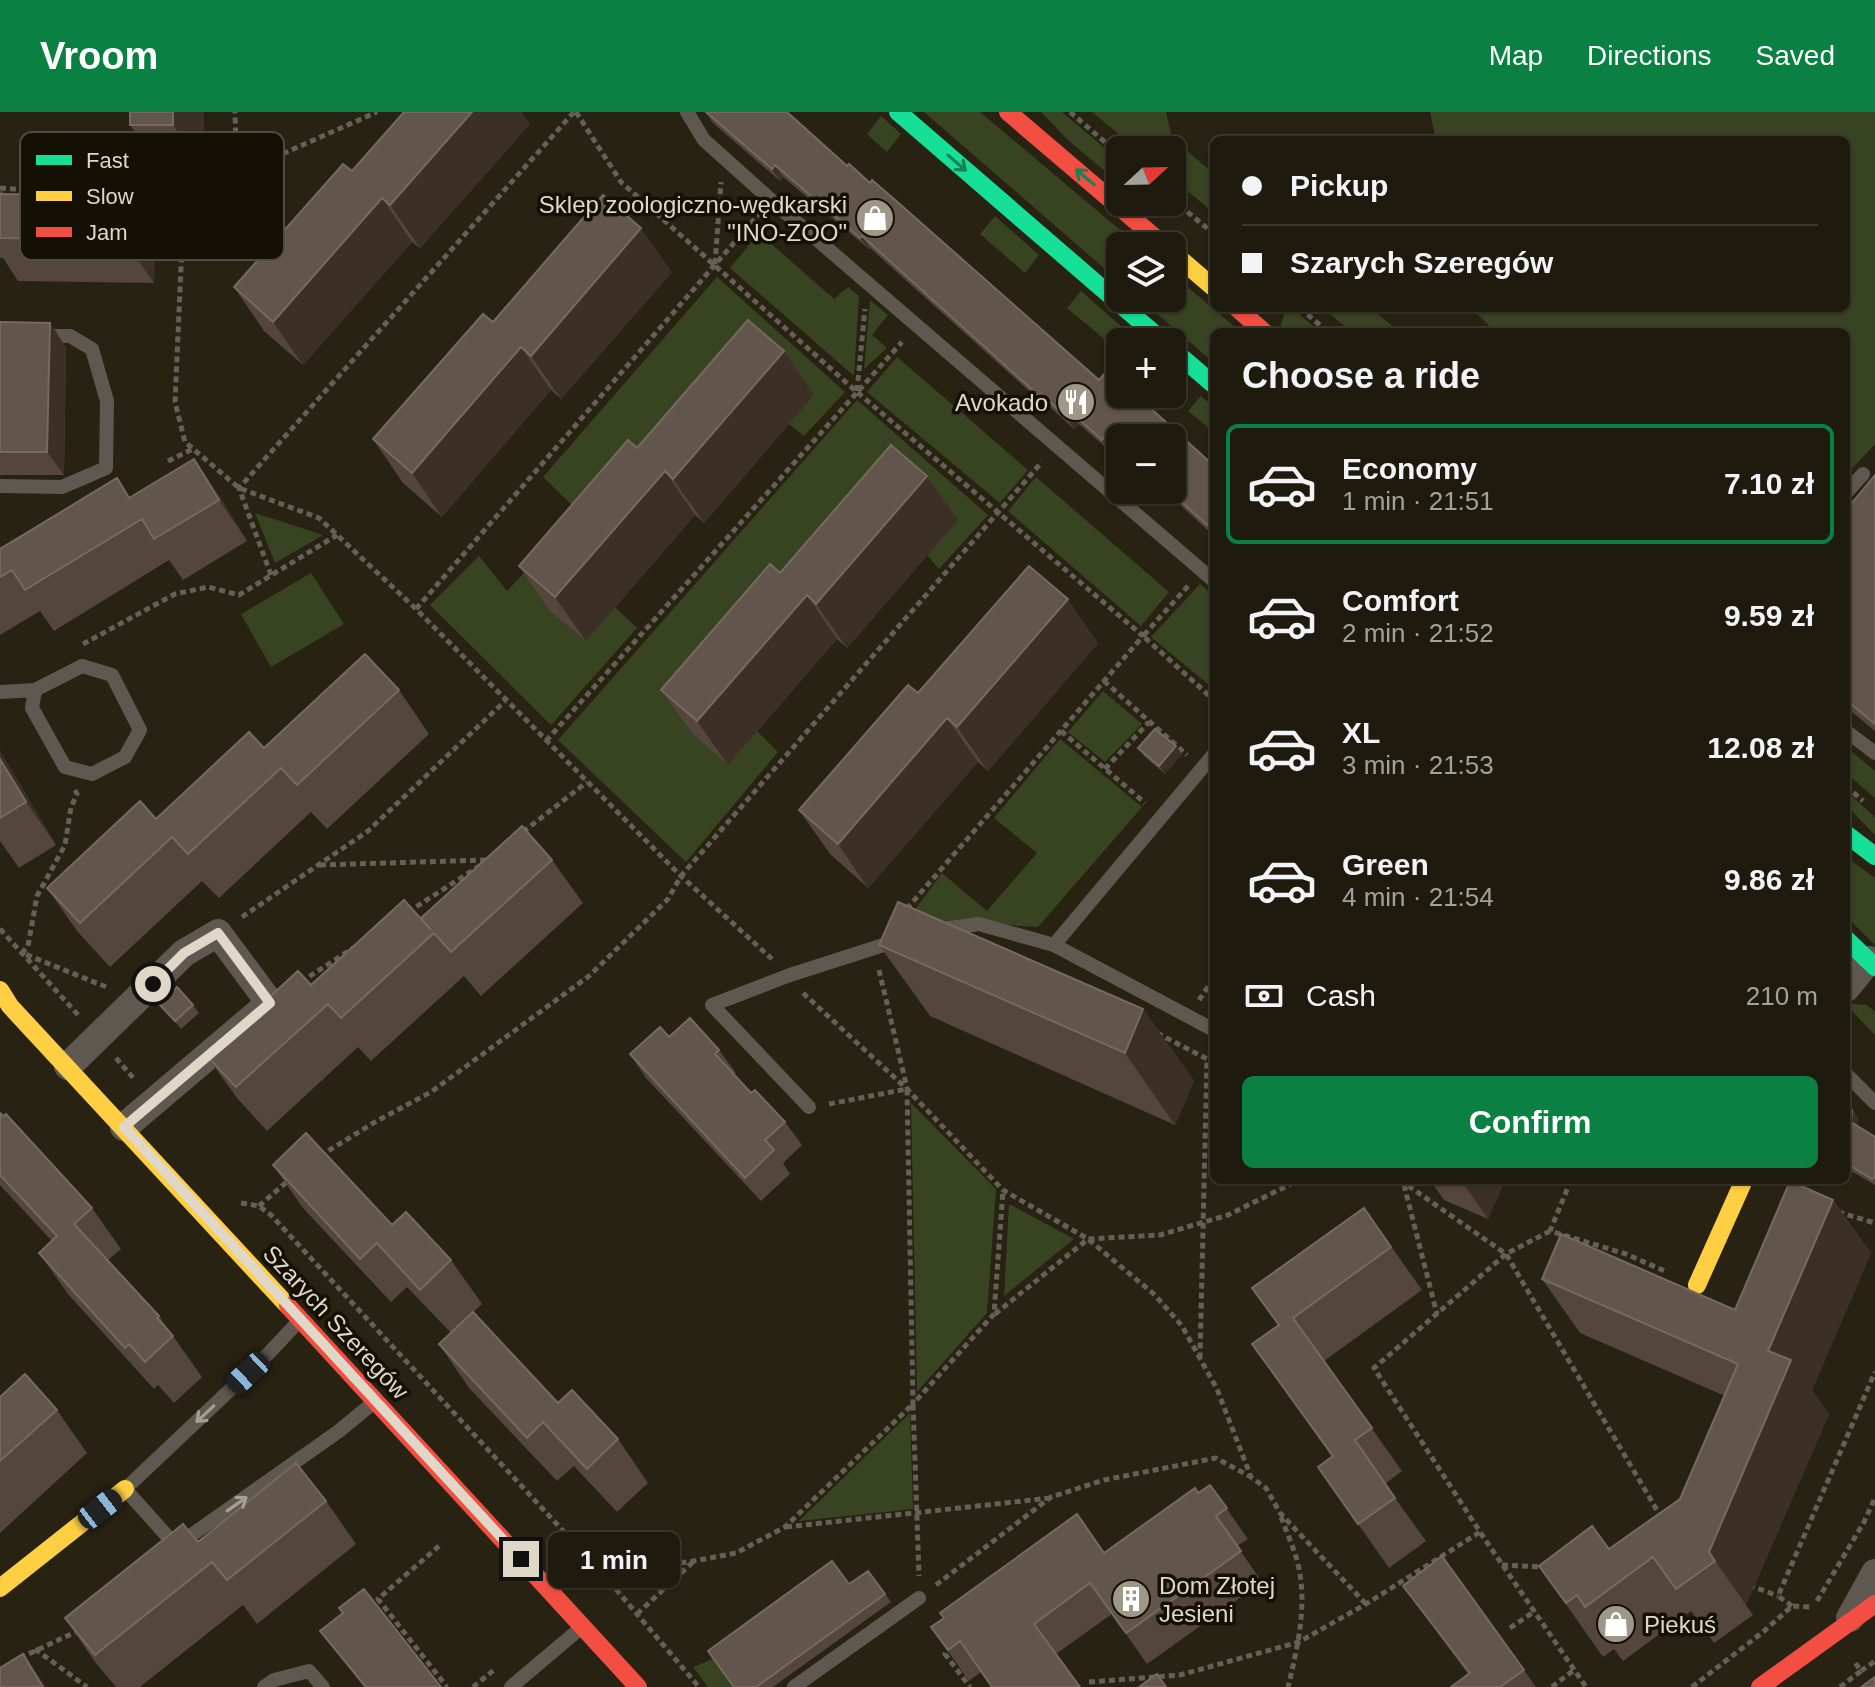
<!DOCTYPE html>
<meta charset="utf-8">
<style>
body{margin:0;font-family:Arial,sans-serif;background:#2b271c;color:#f1f3f6;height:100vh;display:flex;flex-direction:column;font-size:30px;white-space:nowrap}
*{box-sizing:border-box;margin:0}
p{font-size:26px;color:#a1a19e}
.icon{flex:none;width:44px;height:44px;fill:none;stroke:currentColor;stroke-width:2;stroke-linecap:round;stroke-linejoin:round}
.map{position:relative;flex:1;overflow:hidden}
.sheet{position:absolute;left:1210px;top:216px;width:640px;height:856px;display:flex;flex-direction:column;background:#1e1a0e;border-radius:12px;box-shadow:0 2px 6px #0004,0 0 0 2px #3c382e}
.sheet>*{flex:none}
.guide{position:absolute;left:1210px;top:24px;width:640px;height:176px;border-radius:12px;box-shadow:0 2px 6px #0004,0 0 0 2px #3c382e;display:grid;align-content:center;height:176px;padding:0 32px;background:#1e1a0e}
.needle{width:52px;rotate:68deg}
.controls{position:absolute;left:1106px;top:24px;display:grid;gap:16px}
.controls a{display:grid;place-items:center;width:80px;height:80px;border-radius:12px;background:#1e1a0e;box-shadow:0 2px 6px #0004,0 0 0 2px #3c382e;font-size:40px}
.end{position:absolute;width:36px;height:36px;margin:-18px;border:10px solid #dfd8c8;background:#111;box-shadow:0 0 0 4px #111}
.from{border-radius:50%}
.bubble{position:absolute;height:56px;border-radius:12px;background:#1e1a0e;box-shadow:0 2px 6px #0004,0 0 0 2px #3c382e;font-size:26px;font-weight:600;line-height:56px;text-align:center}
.car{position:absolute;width:24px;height:48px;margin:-24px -12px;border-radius:10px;box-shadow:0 0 6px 2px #0007;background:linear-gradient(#222 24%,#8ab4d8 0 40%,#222 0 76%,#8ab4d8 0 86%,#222 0)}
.guide b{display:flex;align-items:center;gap:28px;height:76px;font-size:30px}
.guide b+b{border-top:2px solid #3c382e}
.guide i{width:20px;height:20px;background:#f1f3f6}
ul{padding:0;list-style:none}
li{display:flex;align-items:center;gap:24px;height:120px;margin:0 16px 12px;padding:0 16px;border:4px solid transparent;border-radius:12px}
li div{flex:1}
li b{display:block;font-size:30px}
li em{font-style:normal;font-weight:600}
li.on{border-color:#0b8043}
li>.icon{width:72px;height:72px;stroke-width:1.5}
h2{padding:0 32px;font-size:36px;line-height:96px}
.pay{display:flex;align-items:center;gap:20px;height:88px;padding:0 32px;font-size:30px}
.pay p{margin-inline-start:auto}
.primary-button{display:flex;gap:16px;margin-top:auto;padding:16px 32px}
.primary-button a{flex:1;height:92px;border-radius:12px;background:#0b8043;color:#fff;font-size:32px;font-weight:600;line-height:92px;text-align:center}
header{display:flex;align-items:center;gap:48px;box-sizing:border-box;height:112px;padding:0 40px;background:#0b8043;color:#fff}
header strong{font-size:38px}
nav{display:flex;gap:44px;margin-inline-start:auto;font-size:28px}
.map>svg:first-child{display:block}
</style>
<header>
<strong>Vroom</strong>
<nav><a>Map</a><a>Directions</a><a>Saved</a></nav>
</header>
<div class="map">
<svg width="1875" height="1575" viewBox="0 0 1875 1575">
<rect width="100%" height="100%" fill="#282213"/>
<path fill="#384421" d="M924,0H980L1139,134H1120V170Z
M1041,0H1062L1120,49V72L1068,28Z
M1092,0H1166L1172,26L1214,62V101L1172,66V38H1138Z
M1430,0H1875V332L1846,363V220H1496L1476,201L1475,196H1846V28H1436Z
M881,4L901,22L887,40L867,22Z
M995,104L1039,143L1025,161L980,122Z
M759,121L834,187L848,175L859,184L854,264L730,156Z
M1172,162L1241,220H1214V251L1139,186H1172Z
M717,165L845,280L804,324L789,312L814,283L550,497L586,529L615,495L637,516L551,613L430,493L479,444L507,479L580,401L543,365Z
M1081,179L1139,230H1120V240L1067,196Z
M870,188L888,203L872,223L887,236L864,257Z
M1286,196H1292L1320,220H1290L1281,213Z
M1323,196H1371L1399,220H1351Z
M897,245L1028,358L1000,391L867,280Z
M1201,284L1214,295V320L1188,299Z
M857,288L988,403L939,457L927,443L921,376L757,619L778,640L686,750L558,628Z
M1036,365L1169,480L1141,514L1008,399Z
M255,401L323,423L275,451Z
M311,461L344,512L271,555L241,502Z
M1200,472L1214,484V577L1151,525Z
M1103,579L1142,612L1105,650L1068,620Z
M1060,627L1142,695L1038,815L908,807L942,761L987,799L1037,741L994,706Z
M1846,635L1875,659V686L1846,661Z
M1846,679L1875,705V723L1846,693Z
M1846,745L1875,766V833L1846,804Z
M1853,892L1867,893L1875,900V923L1847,894Z
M911,991L996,1077L987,1201L917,1280Z
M1009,1092L1074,1127L1004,1184Z
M910,1301L913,1397L799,1409Z
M713,1547L734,1575H708L693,1555Z"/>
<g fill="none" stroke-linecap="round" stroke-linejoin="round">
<path stroke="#655f57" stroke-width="5" stroke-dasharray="6 4" stroke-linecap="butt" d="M576,0L621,70L857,280L1143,524L904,800
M1070,0L1120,43
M237,62L377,0
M0,76L184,89L175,290L185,330L239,376L319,406L416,497L681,764L772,847
M1172,87L1214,122
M184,89L237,62L235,0
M715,152L721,70
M1300,196L1328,220
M857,279L865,197
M168,349L193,337
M271,463L239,376L574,0
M1188,474L1143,524L1214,588
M416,497L759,102
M83,532L175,482L208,475L239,483L337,423
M1104,569L1187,643
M1061,619L1145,691
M546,629L902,230
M1105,657L1149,610
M1846,674L1863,689
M75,678L77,682L71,695L65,733L37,784L28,834L22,841L109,876
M523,720L587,670
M320,753L486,748
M408,800L484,751
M242,805L368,719L505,589
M0,817L80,905
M879,858L907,976
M301,870L353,836
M803,881L907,977L1003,1078L1088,1127L1155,1183L1182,1214L1217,1277L1251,1365L1266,1376L1280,1401L1366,1492
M1199,888L1214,866
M1157,921L1207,947L1200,1245
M116,946L135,968
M829,992L907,977L913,1292L994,1202L1003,1078
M320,1044L375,1010L431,980L589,864L668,787L681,764L1042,350
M1400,1068L1506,1142L1661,1405
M1571,1068L1550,1119L1626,1142L1667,1160
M1404,1073L1437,1202
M241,1091L259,1094L271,1103L602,1461L694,1449L736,1441L785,1415L913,1292L919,1464
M259,1094L290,1067
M1838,1100L1875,1111
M1550,1119L1506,1142L1374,1256L1480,1420L1586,1575
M995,1202L1088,1127L1160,1123L1204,1110L1228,1103L1299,1068
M1281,1405C1286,1418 1292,1432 1296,1445C1309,1487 1298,1534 1288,1575
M786,1415L1050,1386
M439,1434L378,1487L447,1575
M1502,1453L1544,1455
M603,1462L699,1575
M936,1473L1051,1385L1104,1368L1216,1346L1251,1365
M1749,1473L1778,1484
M1817,1489L1864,1410L1875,1386
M1792,1494L1778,1484L1875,1260
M637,1502L693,1450
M1510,1516L1535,1499
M953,1535L945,1542L970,1575
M35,1537L87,1575
M20,1546L80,1518
M1861,1559L1875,1549
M1089,1570L1180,1563L1299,1530L1366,1492L1480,1420
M473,1575L494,1558
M1552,1575L1575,1557
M1692,1575L1763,1520L1792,1494L1810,1495
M1840,1575L1861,1559L1854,1549"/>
<path stroke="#5f5850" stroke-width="14" d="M687,0L704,28L771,88L1214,469
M0,374L62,375L106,356L107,289L92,237L70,224H43
M1846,381L1863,362
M0,580L35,578L82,554L112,563L140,618L125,645L92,662L65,655L32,596L35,578
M1846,619L1875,641
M935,818L979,812L1054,833L1214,918
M1054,833L1214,642
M1846,962L1875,991
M809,995L712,893L790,863L896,829
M300,1208L268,1242L125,1377L176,1434L339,1319L373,1291
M264,1575L274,1568L309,1559L323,1575
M511,1575L582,1515
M794,1575L919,1486"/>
<path stroke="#5f5850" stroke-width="28" d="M1846,876L1869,848
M68,954L184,841L218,821L270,891L124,1015
M1850,1506L1875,1461"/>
<path stroke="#16e098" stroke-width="18" d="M898,0L1164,230
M1172,237L1214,273
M1846,722L1875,744
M1846,827L1875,855"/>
<path stroke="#ffcf43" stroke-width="18" d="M1172,140L1214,176
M0,878L10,894L288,1194
M1697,1173L1744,1068
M0,1476L125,1377"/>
<path stroke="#f24e42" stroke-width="18" d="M1008,0L1165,134
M1237,196L1264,220
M288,1194L638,1575
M1760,1575L1875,1492"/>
</g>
<path fill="#54453d" d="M204,0L203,57L160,56L130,13Z
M706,0L847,54L1099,268L1214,354V424L1164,378H1172L1120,326V339L1116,335L1111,340L1079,312L1074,317L1049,294L1048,296L870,136L869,137L783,65L780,69L713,11Z
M530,12L420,136L412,130L303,253L264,219L234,175L352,59Z
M0,76L4,82L125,84L155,128L154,171L18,169L3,146H0Z
M672,160L561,287L551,278L442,405L403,371L373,327L493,210Z
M0,210L66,235L64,363H0Z
M784,239L814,283L704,411L695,403L586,529L549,498L519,454L637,336Z
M194,347L222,388L247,429L183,468L169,448L54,519L40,499L0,523V435L2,437L117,366L130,386Z
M1875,363V619L1846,595V398Z
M927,364L958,408L847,536L837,527L728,653L692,621L661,578L780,461Z
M1098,531L988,659L978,650L868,776L830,742L799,698L918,581Z
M399,578L429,622L327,717L311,700L219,786L202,769L110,855L77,819L47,776L156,707Z
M1138,636L1182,642L1165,662L1144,644Z
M0,639L56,733L19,756L0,729Z
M552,748L583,791L481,884L464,864L371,949L358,935L267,1019L237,986L206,943L311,873L422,808Z
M879,833L1143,897L1194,969L1175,1013L930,904Z
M159,892L193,893L199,901L181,917Z
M669,925L719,938L736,961L734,962L751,981L785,1010L802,1033L783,1051L790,1062L761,1089L646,966L630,942Z
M1846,989L1854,999L1858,1007L1857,1014L1875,1025V1073L1846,1056Z
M0,1001L92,1096L121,1137L108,1148L159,1204L202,1265L174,1291L158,1273L154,1277L68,1182L39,1141L52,1129L0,1073Z
M273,1053L392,1113L451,1148L482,1192L473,1200L558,1291L618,1327L648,1371L617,1400L574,1354L557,1369L469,1276L439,1232L451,1221L407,1175L391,1190L303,1096Z
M1430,1068H1505L1488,1107L1444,1088Z
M1833,1088L1871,1141L1812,1278L1829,1302L1746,1493L1753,1503L1714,1531L1691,1499L1623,1549L1614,1537L1603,1545L1539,1454L1609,1437L1680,1387L1725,1284L1580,1221L1542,1167L1735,1198Z
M1364,1096L1422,1178L1324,1249L1402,1359L1385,1372L1426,1429L1389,1456L1318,1355L1332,1345L1252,1232L1278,1213Z
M0,1285L57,1298L87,1341L0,1421Z
M1210,1373L1248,1427L1237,1434L1262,1470L1147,1552L1112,1502L1056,1542L981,1560L969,1569L931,1515L1104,1441Z
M326,1389L356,1432L257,1512L243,1493L140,1575H116L95,1550L65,1506L198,1430Z
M1442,1444L1536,1575H1451L1468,1562L1403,1474Z
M868,1459L891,1490L773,1575H734Z
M320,1519L441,1575H364Z"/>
<path fill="#3c3026" d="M173,0H204L203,57L173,13Z
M472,0H522L530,12L420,136L390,93Z
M775,53L783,65L780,69L772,57Z
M125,84L155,128L154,171L124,128Z
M382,86L412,130L303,253L273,210Z
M641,116L672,160L561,287L531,244Z
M862,124L870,136L869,137L860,126Z
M50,211L66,235L64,363L47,340Z
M521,235L551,278L442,405L412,361Z
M784,239L814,283L704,411L673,367Z
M1071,300L1079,312L1074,317L1066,305Z
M1107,323L1116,335L1111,340L1102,328Z
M194,347L222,388L247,429L219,388Z
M665,359L695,403L586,529L555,485Z
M927,364L958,408L847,536L816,492Z
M807,483L837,527L728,653L697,609Z
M1068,487L1098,531L988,659L957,615Z
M947,606L978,650L868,776L838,732Z
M1176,634L1182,642L1165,662L1159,654Z
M0,639L56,733L26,690L0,647Z
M1143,897L1194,969L1175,1013L1125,941Z
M1849,991L1854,999L1858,1007L1856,1018L1851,1010Z
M1461,1068H1505L1488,1107Z
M1833,1088L1871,1141L1812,1278L1829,1302L1746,1493L1709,1440L1768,1239Z
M23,1542L46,1575H43Z"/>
<path fill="#62554c" stroke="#766960" stroke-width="2" d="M130,0H173V13H130Z
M404,0H472L390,93L382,86L273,210L234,175L343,52L352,59Z
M706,0H787L847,54L849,52L870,71L872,68L894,87L1099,268L1108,258L1120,269V282H1135L1214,354V419L1168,378H1172V326H1120V334L1107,323L1102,328L1071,300L1066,305L1041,282L1039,284L862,124L860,126L775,53L772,57Z
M0,82L125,84L124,128L0,126Z
M603,83L641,116L531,244L521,235L412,361L373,327L483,202L493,210Z
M748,208L784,239L673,367L665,359L555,485L519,454L628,328L637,336Z
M0,210L50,211L47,340H0Z
M891,333L927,364L816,492L807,483L697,609L661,578L770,452L780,461Z
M194,347L219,388L154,427L142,407L25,478L12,458L0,465V437L117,366L129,386Z
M1875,363V612L1846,588V398Z
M1029,454L1068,487L957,615L947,606L838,732L799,698L908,573L918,581Z
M365,542L399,578L297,673L281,656L188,742L172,725L80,811L47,776L140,689L156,707L249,620L264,636Z
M1155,617L1176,634L1159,654L1138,636Z
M0,647L26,690L0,706Z
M522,714L552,748L451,840L434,821L341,906L328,892L236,975L206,943L298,859L311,873L404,788L431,818L421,806Z
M898,790L1143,897L1125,941L879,833Z
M177,875L193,893L175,909L159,892Z
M690,906L719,938L715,942L751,981L755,978L785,1010L765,1028L774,1038L745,1066L630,942L660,915L669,925Z
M1846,989L1849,991L1852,999L1851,1010L1875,1025V1065L1872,1067L1846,1051Z
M0,1001L3,1004L6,1002L92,1096L74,1112L159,1204L157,1206L173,1224L145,1250L129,1232L125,1236L39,1141L57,1124L0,1063Z
M306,1021L392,1113L406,1100L451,1148L420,1178L377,1131L360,1147L273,1053Z
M1790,1069L1833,1088L1768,1239L1791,1248L1709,1440L1715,1449L1676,1477L1653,1445L1585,1495L1577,1483L1566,1491L1539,1454L1592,1414L1609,1437L1680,1387L1738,1252L1542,1167L1561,1122L1735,1198Z
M1364,1096L1391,1135L1293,1206L1372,1316L1355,1328L1395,1386L1358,1412L1318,1355L1333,1344L1252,1232L1279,1213L1252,1176Z
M473,1200L558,1291L572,1278L618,1327L587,1357L543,1310L527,1326L439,1232Z
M25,1262L57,1298L0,1349V1285Z
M296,1351L326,1389L227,1468L212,1450L95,1543L65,1506L183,1412L198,1430Z
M1210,1373L1227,1396L1216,1404L1241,1439L1126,1521L1090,1471L1034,1512L1080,1575H992L960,1529L948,1538L931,1515L944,1506L940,1501L1077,1402L1104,1441L1195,1376L1198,1381Z
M1442,1444L1524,1558L1500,1575H1451L1470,1561L1403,1474Z
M832,1449L849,1472L868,1459L885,1482L756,1575H734L708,1539Z
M364,1477L441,1575H366L320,1519L343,1501L339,1496Z
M23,1542L43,1575H0V1556Z
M1157,1562L1166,1575H1139Z
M1875,1565V1575H1861Z"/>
<defs><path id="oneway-shaft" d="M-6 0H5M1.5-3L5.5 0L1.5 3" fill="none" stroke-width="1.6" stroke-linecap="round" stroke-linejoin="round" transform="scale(2)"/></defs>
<g stroke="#168256">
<use href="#oneway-shaft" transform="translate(957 51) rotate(41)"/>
<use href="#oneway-shaft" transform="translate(1085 65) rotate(-140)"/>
</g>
<g stroke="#a59e92">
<use href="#oneway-shaft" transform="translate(205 1302) rotate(137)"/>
<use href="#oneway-shaft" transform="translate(237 1392) rotate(-35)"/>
</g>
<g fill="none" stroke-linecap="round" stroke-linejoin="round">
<path stroke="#dfd8c8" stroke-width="10" d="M153,872L184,841L218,821L270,891L124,1015L521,1447"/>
</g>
<defs>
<g id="shop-disc" transform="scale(2)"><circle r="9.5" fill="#9f9889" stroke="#151005"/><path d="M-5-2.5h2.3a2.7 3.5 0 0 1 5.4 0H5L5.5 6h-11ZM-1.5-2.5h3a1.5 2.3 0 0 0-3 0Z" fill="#fff"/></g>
<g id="restaurant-disc" transform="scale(2)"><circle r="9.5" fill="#9f9889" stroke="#151005"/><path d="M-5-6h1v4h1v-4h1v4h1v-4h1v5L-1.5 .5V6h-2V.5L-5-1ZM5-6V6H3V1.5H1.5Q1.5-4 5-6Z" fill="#fff"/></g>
<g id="building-disc" transform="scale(2)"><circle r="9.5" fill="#9f9889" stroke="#151005"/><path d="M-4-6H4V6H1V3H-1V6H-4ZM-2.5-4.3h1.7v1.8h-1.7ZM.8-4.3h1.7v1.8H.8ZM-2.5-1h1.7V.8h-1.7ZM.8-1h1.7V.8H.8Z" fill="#fff"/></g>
</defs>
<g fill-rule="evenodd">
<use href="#shop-disc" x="875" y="106"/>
<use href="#restaurant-disc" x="1076" y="290"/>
<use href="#building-disc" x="1131" y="1487"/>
<use href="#shop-disc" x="1616" y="1512"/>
</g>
<g text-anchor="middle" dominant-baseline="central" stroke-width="7" stroke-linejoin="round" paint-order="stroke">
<g font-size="24" fill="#dfd8c8" stroke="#151005" text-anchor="end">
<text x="847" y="92">Sklep zoologiczno-wędkarski<tspan x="847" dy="28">"INO-ZOO"</tspan></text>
<text x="1048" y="290">Avokado</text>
<text x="1159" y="1473" text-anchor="start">Dom Złotej<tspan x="1159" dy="28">Jesieni</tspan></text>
<text x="1644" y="1512" text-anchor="start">Piekuś</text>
</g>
<g font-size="24" fill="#dfd8c8" stroke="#151005">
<text transform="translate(336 1210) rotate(47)">Szarych Szeregów</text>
</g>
</g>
<rect x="20" y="20" width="264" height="128" rx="12" fill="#151005" stroke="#524c40" stroke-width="2"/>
<rect x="36" y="43" width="36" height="10" fill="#16e098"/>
<rect x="36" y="79" width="36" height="10" fill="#ffcf43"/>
<rect x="36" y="115" width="36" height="10" fill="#f24e42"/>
<g font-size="22" fill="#dfd8c8">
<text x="86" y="56">Fast</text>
<text x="86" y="92">Slow</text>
<text x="86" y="128">Jam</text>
</g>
</svg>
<div class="controls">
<a><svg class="needle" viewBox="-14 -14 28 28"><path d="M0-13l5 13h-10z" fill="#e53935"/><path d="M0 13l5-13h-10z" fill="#a1a19e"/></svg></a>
<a><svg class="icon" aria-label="layers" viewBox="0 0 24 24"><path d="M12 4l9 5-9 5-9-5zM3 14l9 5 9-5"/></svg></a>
<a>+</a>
<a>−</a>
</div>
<i class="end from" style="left:153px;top:872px"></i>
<i class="end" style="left:521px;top:1447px"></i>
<div class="bubble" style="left:548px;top:1420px;width:132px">1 min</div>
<i class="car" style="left:248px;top:1261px;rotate:227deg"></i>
<i class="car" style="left:100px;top:1397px;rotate:52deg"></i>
<div class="guide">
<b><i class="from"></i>Pickup</b>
<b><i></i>Szarych Szeregów</b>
</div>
<section class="sheet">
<h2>Choose a ride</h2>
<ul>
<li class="on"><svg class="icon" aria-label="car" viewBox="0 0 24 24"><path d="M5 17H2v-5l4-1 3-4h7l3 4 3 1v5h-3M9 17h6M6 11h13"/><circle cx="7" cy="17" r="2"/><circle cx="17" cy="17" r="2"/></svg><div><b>Economy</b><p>1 min · 21:51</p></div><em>7.10 zł</em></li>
<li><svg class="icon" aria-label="car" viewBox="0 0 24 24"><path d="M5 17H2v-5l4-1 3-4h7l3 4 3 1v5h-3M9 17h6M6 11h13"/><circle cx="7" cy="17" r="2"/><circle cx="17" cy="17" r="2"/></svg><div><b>Comfort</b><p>2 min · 21:52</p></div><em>9.59 zł</em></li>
<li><svg class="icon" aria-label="car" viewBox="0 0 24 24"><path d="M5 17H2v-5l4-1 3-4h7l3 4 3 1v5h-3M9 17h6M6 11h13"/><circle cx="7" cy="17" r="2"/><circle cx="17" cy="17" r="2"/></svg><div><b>XL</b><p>3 min · 21:53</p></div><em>12.08 zł</em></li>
<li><svg class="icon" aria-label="car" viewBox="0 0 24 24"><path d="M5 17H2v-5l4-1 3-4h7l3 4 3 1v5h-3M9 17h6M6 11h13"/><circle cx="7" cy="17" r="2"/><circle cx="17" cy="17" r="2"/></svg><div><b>Green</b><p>4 min · 21:54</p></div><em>9.86 zł</em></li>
</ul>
<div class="pay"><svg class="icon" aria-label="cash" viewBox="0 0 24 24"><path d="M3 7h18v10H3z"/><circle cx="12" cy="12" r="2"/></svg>Cash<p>210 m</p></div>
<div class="primary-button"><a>Confirm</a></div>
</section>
</div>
